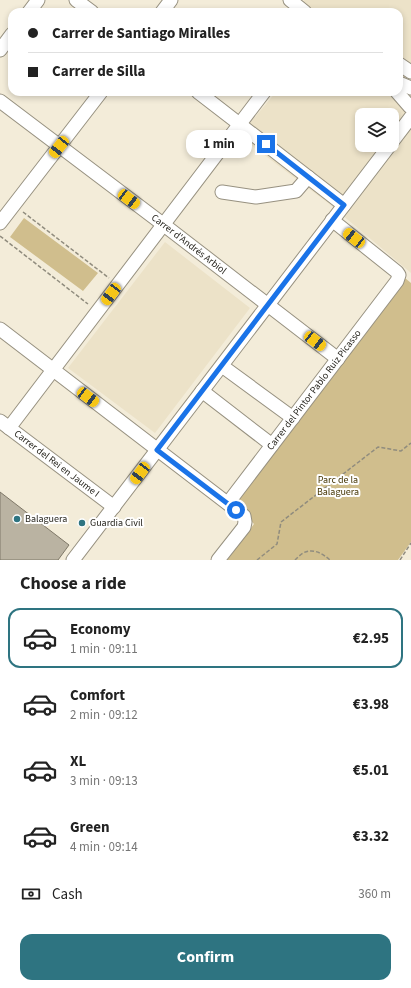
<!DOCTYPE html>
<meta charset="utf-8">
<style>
body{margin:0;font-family:"Source Sans 3",sans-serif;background:#f2f2f2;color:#222;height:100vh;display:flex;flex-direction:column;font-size:15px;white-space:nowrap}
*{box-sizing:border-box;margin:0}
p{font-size:13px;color:#767676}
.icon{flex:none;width:22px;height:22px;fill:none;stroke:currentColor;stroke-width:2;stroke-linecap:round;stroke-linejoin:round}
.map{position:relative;height:560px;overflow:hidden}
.sheet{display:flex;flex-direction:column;background:#fff;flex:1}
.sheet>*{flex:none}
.banner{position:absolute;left:8px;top:8px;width:395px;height:88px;border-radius:12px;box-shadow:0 2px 6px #0003;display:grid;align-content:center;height:88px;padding:0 20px;background:#fff}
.controls{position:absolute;left:355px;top:108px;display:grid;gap:8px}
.controls a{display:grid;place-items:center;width:44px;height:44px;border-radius:8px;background:#fff;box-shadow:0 2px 6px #0003;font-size:20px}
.end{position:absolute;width:18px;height:18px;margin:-9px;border:5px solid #1a73e8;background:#fff;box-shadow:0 0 0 2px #fff}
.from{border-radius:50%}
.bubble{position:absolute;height:28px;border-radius:12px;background:#fff;box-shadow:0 2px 6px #0003;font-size:13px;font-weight:700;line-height:28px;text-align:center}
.car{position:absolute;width:12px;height:24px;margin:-12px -6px;border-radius:5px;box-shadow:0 0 3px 1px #0007;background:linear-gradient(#f5c518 24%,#345 0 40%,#f5c518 0 76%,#345 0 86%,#f5c518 0)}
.banner b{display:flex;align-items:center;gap:14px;height:38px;font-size:15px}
.banner b+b{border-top:1px solid #e0e0e0}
.banner i{width:10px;height:10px;background:#222}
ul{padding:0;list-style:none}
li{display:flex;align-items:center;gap:12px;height:60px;margin:0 8px 6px;padding:0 12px;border:2px solid transparent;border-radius:12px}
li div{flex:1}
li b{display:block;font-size:15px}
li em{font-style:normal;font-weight:700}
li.active{border-color:#2e7481}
li>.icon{width:36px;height:36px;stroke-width:1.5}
h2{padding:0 20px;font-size:18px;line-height:48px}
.pay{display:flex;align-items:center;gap:10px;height:44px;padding:0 20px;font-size:15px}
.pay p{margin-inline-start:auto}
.cta{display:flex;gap:8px;margin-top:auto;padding:8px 20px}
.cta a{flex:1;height:46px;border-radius:12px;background:#2e7481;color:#fff;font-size:16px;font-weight:700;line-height:46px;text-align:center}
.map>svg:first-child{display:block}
</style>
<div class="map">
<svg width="411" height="560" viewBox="0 0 411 560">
<rect width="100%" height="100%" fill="#f3ecd9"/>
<path fill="#ece2c8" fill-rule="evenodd" d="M304,0H411V273L328,203L239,136L276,92H399V12H296ZM362,115H392V145H362Z
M165,242L250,308L155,433L68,368Z"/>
<path fill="#d0be8d" d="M24,218L98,273L83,291L10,237Z
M405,278L411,283V542L398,560H227L254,524L234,501Z"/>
<path fill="#bab3a2" stroke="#7f7868" d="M0,492L69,545L58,560H0Z"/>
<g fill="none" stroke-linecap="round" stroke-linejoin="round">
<g stroke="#979180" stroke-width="15">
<g id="minor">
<path d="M76,0L92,12"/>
<path d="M290,0L305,12"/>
<path d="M29,12L38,0"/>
<path d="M162,12L171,0"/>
<path d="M0,50L12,34"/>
<path d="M399,64L411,72"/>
<path d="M399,83L411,88"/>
<path d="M198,92L344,205"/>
<path d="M397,92L410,107"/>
<path id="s1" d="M0,101L164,225L338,359"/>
<path d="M392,142L411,117"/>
<path d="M222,192L256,197L296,191L308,177"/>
<path d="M0,223L101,92"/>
<path d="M0,329L244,516L245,522L244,527L218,560"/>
<path d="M222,366L293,418"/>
<path d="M202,391L272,445"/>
<path id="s2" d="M0,421L114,507"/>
<path d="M9,428L264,92"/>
<path id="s3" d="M228,503L397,281L399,275L397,272L332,220"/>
<path d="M73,560L390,145"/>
</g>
</g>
<path stroke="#908c7e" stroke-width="1.5" stroke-dasharray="4 2" stroke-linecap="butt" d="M23,212L109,278
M0,236L88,304
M257,560L277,544L281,522L378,447L401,451L411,443
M295,560C297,558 300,555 303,553C313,548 322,553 330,560
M400,560L411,543"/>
<use href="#minor" stroke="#fff" stroke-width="13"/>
</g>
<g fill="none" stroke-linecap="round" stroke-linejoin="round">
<path stroke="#1a73e8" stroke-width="5" d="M236,510L157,450L344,205L266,144"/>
</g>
<g fill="#2e7481" stroke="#fff" stroke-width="1.5">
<circle cx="17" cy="519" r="4"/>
<circle cx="82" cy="523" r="4"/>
</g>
<g text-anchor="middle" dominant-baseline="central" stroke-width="4" stroke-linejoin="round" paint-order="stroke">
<g font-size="10" fill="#28261f" stroke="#fff">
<text stroke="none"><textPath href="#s1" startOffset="237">Carrer d'Andrés Arbiol</textPath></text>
<text stroke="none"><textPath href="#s3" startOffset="142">Carrer del Pintor Pablo Ruiz Picasso</textPath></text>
<text stroke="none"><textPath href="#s2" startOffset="71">Carrer del Rei en Jaume I</textPath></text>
</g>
<g font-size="10" fill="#453503" stroke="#fff">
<text x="338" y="480">Parc de la<tspan x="338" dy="12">Balaguera</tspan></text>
</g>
<g font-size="10" fill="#28261f" stroke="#fff" text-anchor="start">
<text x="25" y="519">Balaguera</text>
<text x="90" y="523">Guardia Civil</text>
</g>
</g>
</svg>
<div class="controls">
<a><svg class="icon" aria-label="layers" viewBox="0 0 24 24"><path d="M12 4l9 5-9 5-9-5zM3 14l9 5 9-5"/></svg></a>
</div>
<i class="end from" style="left:236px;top:510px"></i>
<i class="end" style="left:266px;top:144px"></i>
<div class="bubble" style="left:186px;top:130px;width:66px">1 min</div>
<i class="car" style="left:59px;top:147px;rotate:218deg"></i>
<i class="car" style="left:129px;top:199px;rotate:127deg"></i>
<i class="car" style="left:354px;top:238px;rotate:308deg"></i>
<i class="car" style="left:111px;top:294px;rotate:217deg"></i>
<i class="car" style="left:315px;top:341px;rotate:128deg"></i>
<i class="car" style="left:88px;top:397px;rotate:127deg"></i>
<i class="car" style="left:140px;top:473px;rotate:217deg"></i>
<div class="banner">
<b><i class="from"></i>Carrer de Santiago Miralles</b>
<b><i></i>Carrer de Silla</b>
</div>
</div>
<section class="sheet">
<h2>Choose a ride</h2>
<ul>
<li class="active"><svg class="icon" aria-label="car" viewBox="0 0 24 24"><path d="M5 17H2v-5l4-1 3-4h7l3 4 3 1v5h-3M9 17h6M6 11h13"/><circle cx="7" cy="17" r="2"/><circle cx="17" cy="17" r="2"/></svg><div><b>Economy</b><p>1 min · 09:11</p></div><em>€2.95</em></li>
<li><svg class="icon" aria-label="car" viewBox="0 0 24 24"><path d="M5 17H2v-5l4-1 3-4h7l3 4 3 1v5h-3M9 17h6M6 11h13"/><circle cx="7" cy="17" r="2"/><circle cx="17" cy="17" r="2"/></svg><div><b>Comfort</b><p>2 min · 09:12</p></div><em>€3.98</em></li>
<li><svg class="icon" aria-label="car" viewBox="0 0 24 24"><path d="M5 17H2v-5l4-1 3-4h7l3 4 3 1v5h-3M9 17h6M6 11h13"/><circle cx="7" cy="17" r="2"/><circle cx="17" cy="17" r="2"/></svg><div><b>XL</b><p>3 min · 09:13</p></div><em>€5.01</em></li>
<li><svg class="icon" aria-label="car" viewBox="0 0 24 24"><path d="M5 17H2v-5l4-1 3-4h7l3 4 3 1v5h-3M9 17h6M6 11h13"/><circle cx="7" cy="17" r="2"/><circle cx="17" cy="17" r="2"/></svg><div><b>Green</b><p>4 min · 09:14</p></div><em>€3.32</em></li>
</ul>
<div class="pay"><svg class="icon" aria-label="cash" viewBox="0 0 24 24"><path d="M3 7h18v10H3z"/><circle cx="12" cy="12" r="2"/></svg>Cash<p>360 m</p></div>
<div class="cta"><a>Confirm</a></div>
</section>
